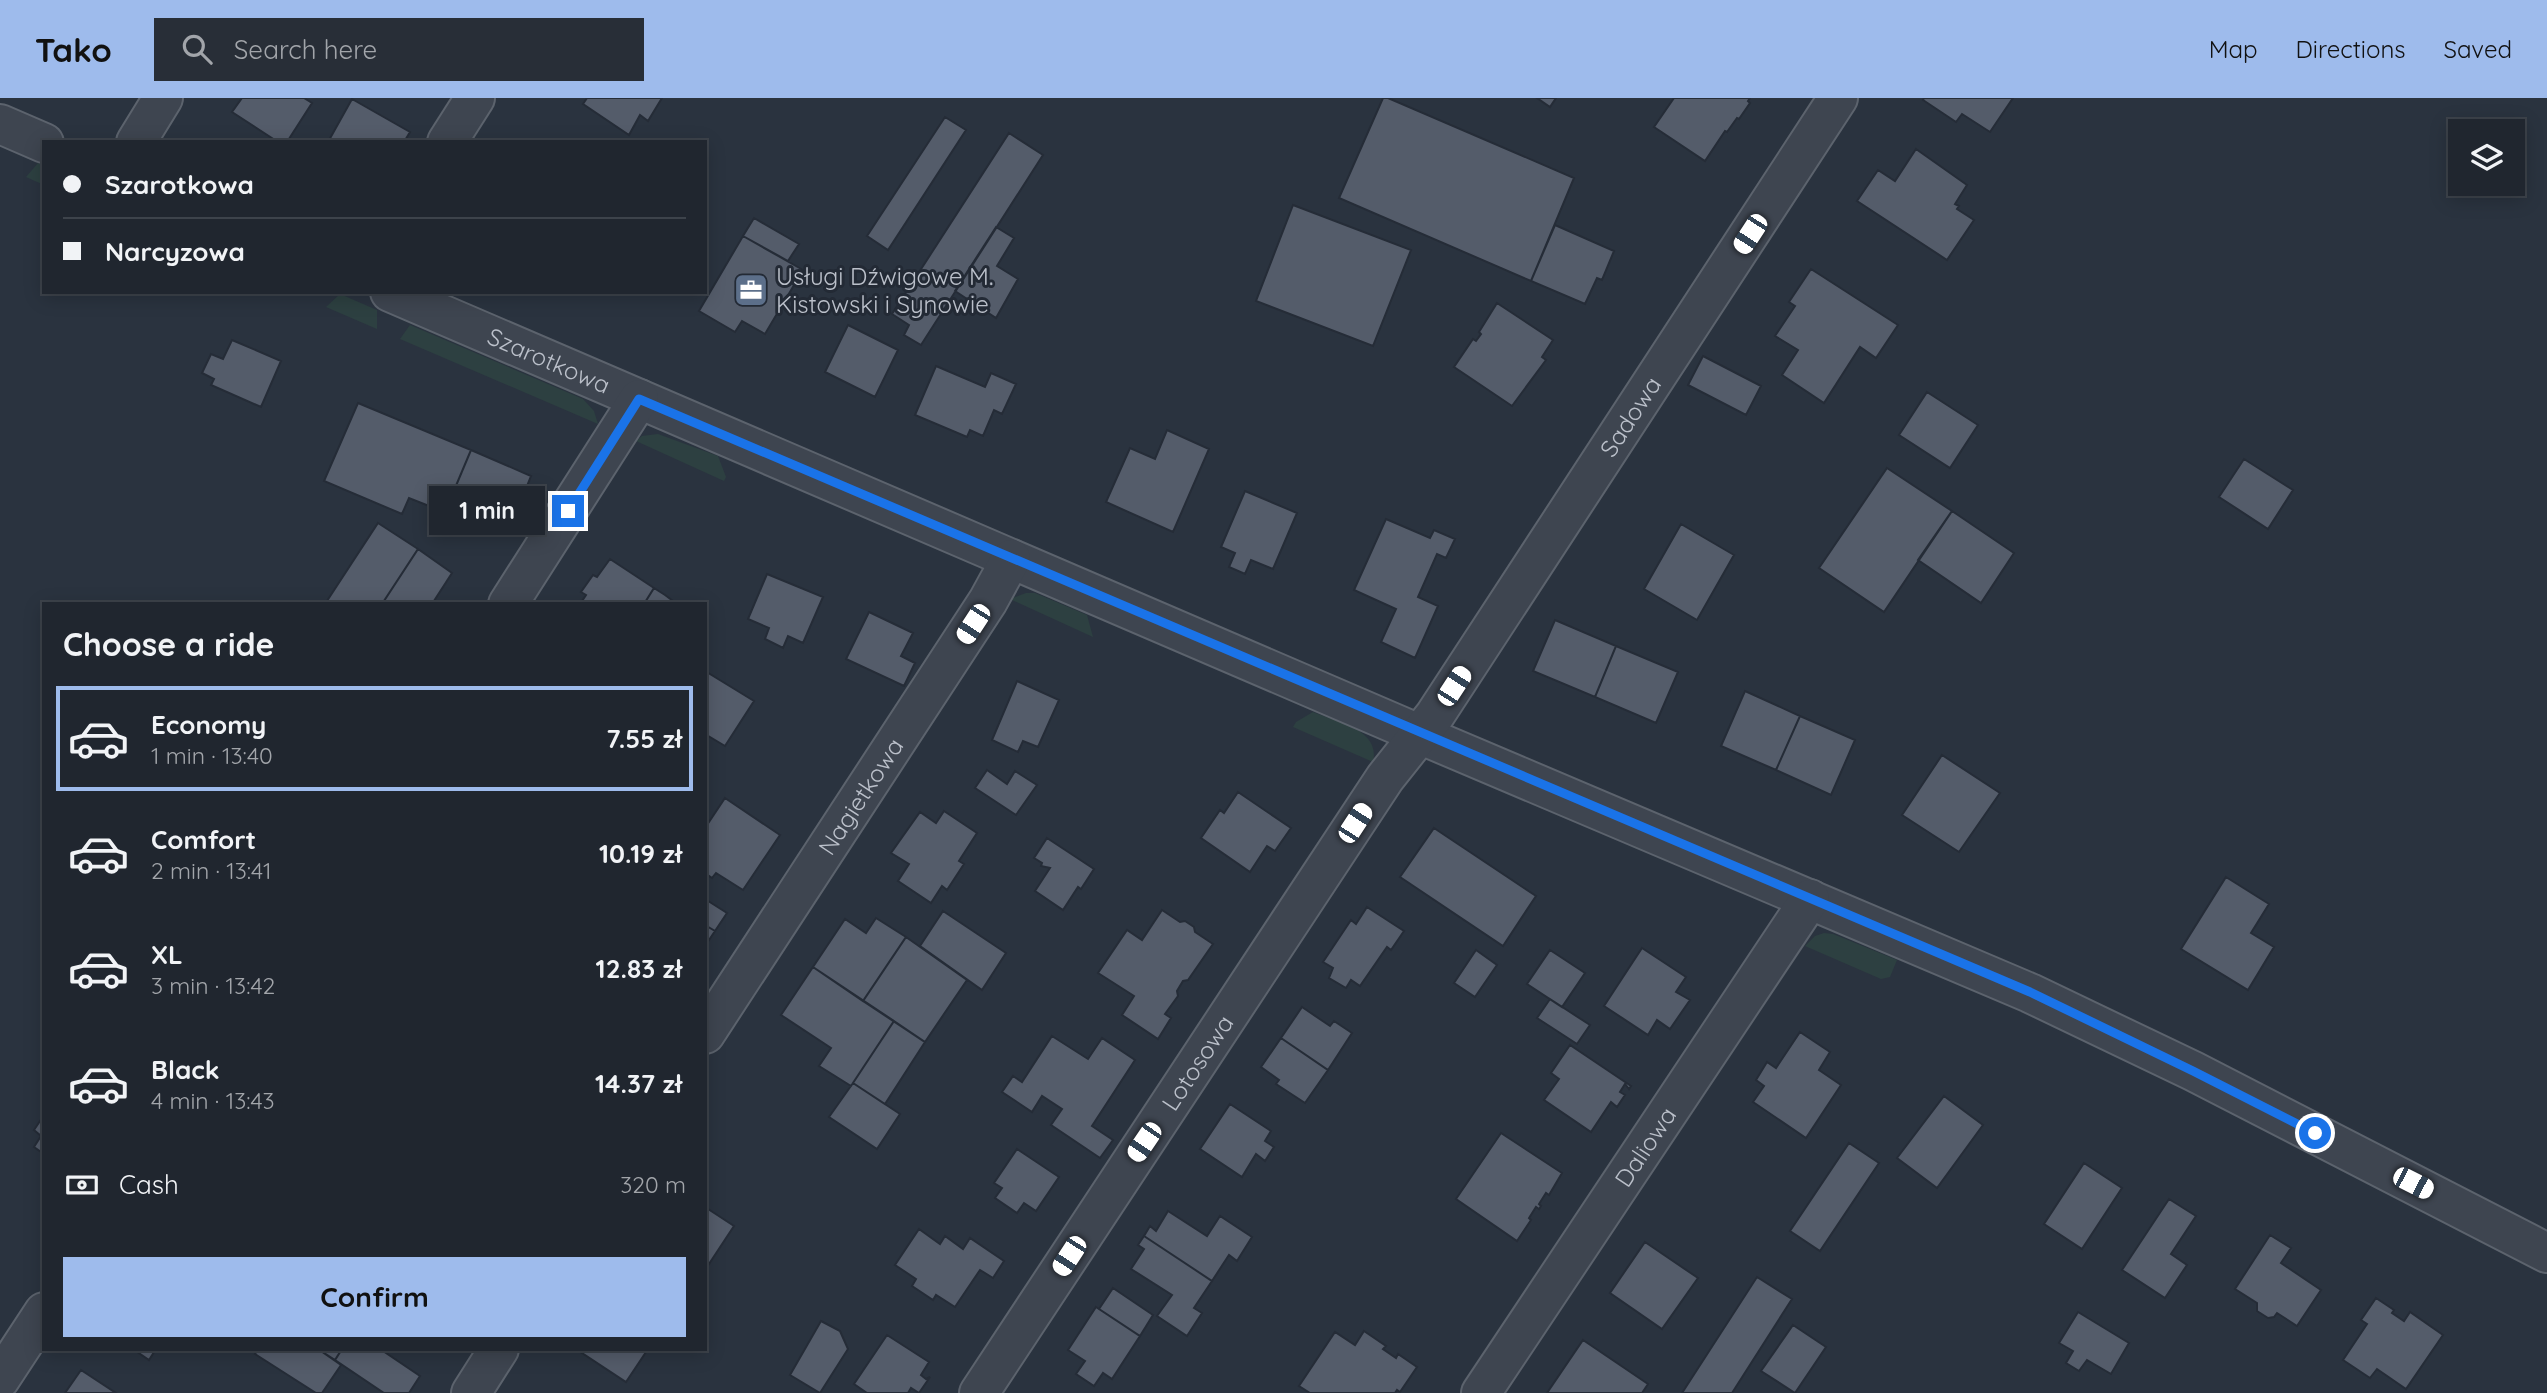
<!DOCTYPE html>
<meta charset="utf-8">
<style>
body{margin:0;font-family:Quicksand,sans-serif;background:#282e37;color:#f1f3f6;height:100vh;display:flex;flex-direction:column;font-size:26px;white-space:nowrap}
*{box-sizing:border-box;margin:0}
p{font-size:23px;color:#a2a5aa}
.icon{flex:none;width:38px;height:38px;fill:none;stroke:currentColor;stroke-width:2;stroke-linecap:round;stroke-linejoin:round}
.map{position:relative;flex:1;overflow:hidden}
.panel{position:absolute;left:42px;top:504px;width:665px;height:749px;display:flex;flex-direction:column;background:#20262f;border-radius:0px;box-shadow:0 4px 18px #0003,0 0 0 2px #3d434b}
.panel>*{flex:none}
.hud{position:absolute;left:42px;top:42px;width:665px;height:154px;border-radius:0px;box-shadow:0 4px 18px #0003,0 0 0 2px #3d434b;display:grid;align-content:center;height:154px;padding:0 21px;background:#20262f}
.fabs{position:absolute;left:2448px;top:21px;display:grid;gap:14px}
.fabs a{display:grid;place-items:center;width:77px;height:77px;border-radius:0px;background:#20262f;box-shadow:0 4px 18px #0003,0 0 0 2px #3d434b;font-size:35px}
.end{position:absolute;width:32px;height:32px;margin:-16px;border:9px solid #1a73e8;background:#fff;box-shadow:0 0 0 4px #fff}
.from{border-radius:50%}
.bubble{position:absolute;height:49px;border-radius:0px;background:#20262f;box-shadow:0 4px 18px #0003,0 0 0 2px #3d434b;font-size:23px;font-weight:700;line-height:49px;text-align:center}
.car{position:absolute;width:21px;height:42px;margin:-21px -10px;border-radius:9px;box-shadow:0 0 5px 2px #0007;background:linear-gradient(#fff 24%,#345 0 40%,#fff 0 76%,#345 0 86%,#fff 0)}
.hud b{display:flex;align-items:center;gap:24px;height:66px;font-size:26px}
.hud b+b{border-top:2px solid #3d434b}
.hud i{width:18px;height:18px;background:#f1f3f6}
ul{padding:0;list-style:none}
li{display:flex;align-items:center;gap:21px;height:105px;margin:0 14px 10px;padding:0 7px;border:4px solid transparent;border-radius:0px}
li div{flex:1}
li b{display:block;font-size:26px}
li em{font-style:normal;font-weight:700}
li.current{border-color:#9ebbec}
li>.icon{width:63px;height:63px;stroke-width:1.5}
h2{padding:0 21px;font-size:32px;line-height:84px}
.pay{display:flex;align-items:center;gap:18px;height:77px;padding:0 21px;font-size:26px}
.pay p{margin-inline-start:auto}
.primary-button{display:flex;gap:14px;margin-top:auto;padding:14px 21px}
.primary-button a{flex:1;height:80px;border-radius:0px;background:#9ebbec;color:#111;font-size:28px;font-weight:700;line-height:80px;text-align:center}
header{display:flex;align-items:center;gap:42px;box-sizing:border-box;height:98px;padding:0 35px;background:#9ebbec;color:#111}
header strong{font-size:33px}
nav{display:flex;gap:38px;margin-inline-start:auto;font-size:24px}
.search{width:490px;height:63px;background:#282e37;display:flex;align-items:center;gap:18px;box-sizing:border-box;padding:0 24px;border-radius:0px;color:#a2a5aa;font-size:26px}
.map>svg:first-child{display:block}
</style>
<header>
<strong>Tako</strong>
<div class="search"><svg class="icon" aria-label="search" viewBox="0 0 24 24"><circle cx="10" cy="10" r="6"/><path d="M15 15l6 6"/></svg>Search here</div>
<nav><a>Map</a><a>Directions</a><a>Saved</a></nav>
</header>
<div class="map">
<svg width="2547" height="1295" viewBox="0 0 2547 1295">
<rect width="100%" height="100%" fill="#2a333f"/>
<path fill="#2d4041" d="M38,65L44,68V87L26,79Z
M340,196L377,212V231L326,209Z
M410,227L583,301L594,313L598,326L400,241Z
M658,336L718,358L726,379L724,383L636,343L642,338Z
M1026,495H1035L1087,517L1093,539L1010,501Z
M1313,614C1336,624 1381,631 1373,664L1293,629L1296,624Z
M1824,835L1833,836L1897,862L1890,879L1881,881L1805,848L1815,838Z"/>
<path fill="#545c6a" stroke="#252c37" stroke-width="2" d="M242,0H304L312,5L287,44H278L232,14Z
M587,0H662L648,23L640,17L629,37L583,6Z
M1383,0H1388L1574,80L1531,183L1339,100Z
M1537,0H1556L1550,9Z
M1674,0H1750L1748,3L1750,5L1739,21L1737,20L1727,34L1725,33L1705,63L1654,29Z
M1924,0H2013L1990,34L1962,16L1956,24L1923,2Z
M352,1L410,34L404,44H328Z
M945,19L966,32L888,152L867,138Z
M1009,35L1043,57L921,247L904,237L909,227L892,216Z
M1916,51L1967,87L1955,106L1959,108L1957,111L1974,122L1947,162L1857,103L1878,72L1895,83Z
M1293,107L1411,152L1373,248L1256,203Z
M754,120L799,146L788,163L743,138Z
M1555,127L1614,153L1602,182L1597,180L1585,206L1531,183Z
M996,129L1014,140L997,168L1018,181L996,220L955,193Z
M743,138L803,172L765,236L742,223L735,234L699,213Z
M1811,171L1898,227L1876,260L1860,249L1824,305L1782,277L1798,252L1775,238L1795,208L1789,204Z
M1497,205L1553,242L1542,259L1546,262L1512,308L1454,269L1473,241L1476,243L1481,236L1479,234Z
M848,227L898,252L875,299L825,274Z
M232,242L281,263L261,309L211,287L214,281L202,275L211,256L223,261Z
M1703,258L1761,288L1746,317L1688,287Z
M936,268L985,289L991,275L1016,286L1002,316L994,312L983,338L970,332L967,339L915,317Z
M1927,294L1978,327L1950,370L1899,337Z
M358,305L471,352L450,402L435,395L429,408L409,400L402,416L324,383Z
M1167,332L1209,351L1173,434L1106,404L1130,350L1155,361Z
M471,352L531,378L511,428L487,419L482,429L464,422L469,411L450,402Z
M2244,361L2293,392L2268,431L2219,399Z
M1887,370L1952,413L1884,514L1819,470Z
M1245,393L1297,415L1273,471L1251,462L1245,476L1229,469L1235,455L1221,449Z
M1952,413L2014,455L1981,505L1918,462Z
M1386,421L1430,440L1434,432L1455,441L1446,460L1437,456L1418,499L1438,508L1415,560L1381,544L1396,511L1354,492Z
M378,425L418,451L382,506H325Z
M1681,426L1734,457L1697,522L1644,491Z
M418,451L452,475L432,506H382Z
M610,461L654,490L644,506H580L586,497L581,494L593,477L597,479Z
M767,476L823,499L803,545L788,538L783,550L765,541L769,530L748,521Z
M654,490L665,497L677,506H644Z
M869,514L913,535L901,558L915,565L904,588L846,561Z
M1555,522L1616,548L1595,599L1533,573Z
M1616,548L1678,574L1656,625L1595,599Z
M705,573L754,603L725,648L705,636Z
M1017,583L1059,602L1038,649L1023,643L1018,654L992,642Z
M1745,593L1800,618L1776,672L1721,648Z
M1800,618L1855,642L1831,697L1776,672Z
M1942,657L2000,695L1959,754L1902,717Z
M987,672L1007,686L1015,673L1037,687L1016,717L975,690Z
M1238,694L1291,730L1275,753L1267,748L1250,774L1201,740L1220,712L1224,715Z
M725,700L780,737L743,792L716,775L712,780L705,775V730Z
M944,713L977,735L959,763L964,766L947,792L942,788L931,805L898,783L909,766L891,755L920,714L936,725Z
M1434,730L1536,798L1503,848L1400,779Z
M1047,740L1094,771L1081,791L1078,789L1063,812L1035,793L1050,770L1041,768L1042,765L1034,760Z
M2226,779L2269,806L2251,835L2274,849L2248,892L2181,851Z
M705,801L727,815L715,833L705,827Z
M1367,809L1404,833L1391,852L1387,849L1360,888L1351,882L1346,890L1329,880L1333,870L1323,864L1351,822L1356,826Z
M1162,812L1180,824L1185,823L1194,829L1195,834L1213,846L1188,882L1183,883L1177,893L1178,898L1165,916L1171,920L1158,941L1122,917L1134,898L1098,875L1127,832L1142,842Z
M943,813L1006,855L982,892L920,848Z
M876,820L906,839L863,903L813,869L845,821L866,835Z
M705,827L715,833L705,848Z
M906,839L967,882L925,944L863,903Z
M1642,850L1686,879L1676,894L1690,902L1670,931L1657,922L1648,937L1604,908Z
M1476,852L1497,867L1475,899L1454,885Z
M1550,852L1585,875L1562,909L1527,886Z
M813,869L894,923L851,988L819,968L831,950L781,917Z
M1550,901L1590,927L1577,946L1537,920Z
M1302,909L1330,928L1334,923L1352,935L1328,972L1281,940Z
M894,923L925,944L885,1006L853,985Z
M1800,934L1830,954L1819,972L1841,987L1806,1040L1753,1004L1764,988L1756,982L1767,964L1776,970Z
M1052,938L1088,961L1102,940L1135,962L1092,1028L1113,1042L1100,1060L1051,1027L1062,1011L1042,998L1032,1014L1002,994L1013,978L1022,984Z
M1281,940L1328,972L1305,1005L1276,986L1279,982L1261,969Z
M1570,947L1631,988L1629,991L1625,986L1620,994L1625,997L1617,1009L1611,1004L1591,1034L1544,1002L1559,981L1551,975Z
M853,985L900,1016L877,1051L829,1019Z
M1944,998L1983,1027L1937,1090L1897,1060Z
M1230,1006L1271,1033L1265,1043L1274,1049L1265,1063L1256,1056L1242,1079L1200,1051Z
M44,1017V1056L34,1049L41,1038L34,1032Z
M1501,1035L1562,1075L1549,1097L1546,1095L1539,1106L1541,1108L1539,1111L1536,1109L1529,1120L1531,1122L1517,1143L1456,1101Z
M1849,1045L1879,1065L1820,1153L1790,1133Z
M1017,1051L1059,1079L1036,1113L1024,1105L1017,1115L995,1100L1002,1090L994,1085Z
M2084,1065L2122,1090L2082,1151L2044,1126Z
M2169,1101L2196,1118L2171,1156L2187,1167L2165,1200L2122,1172Z
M705,1109L734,1128L705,1172Z
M1168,1113L1207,1138L1220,1118L1252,1139L1237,1163L1229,1157L1212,1183L1144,1138L1150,1128L1156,1133Z
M919,1131L940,1146L945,1138L963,1151L970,1140L1004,1163L993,1180L980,1172L955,1209L936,1197L933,1202L912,1188L916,1181L895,1167Z
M2270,1137L2291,1150L2281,1165L2321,1192L2297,1228L2277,1215L2274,1219L2268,1220L2257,1213V1205L2235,1191Z
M1144,1138L1212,1183L1194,1210L1202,1215L1187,1238L1157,1218L1172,1197L1131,1171L1144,1151L1138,1147Z
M1645,1144L1698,1180L1662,1231L1610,1195Z
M1757,1179L1792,1201L1732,1295H1682Z
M1113,1190L1153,1217L1140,1238L1099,1211Z
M2376,1200L2394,1212L2392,1215L2404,1223L2410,1214L2443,1237L2406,1291L2377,1271L2370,1280L2343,1262L2367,1226L2361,1222Z
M1096,1209L1140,1238L1112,1281L1103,1275L1094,1288L1076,1276L1085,1263L1068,1252Z
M2078,1214L2129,1245L2111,1276L2087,1262L2079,1273L2066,1265L2073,1253L2059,1245Z
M821,1223L840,1233L848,1251L820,1295L790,1277Z
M1793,1227L1826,1249L1795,1295L1761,1273Z
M1364,1233L1386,1248L1383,1251L1396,1260L1398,1256L1417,1269L1400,1294L1397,1292L1395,1295H1310L1299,1288L1335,1234L1355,1247Z
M887,1237L929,1264L921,1277L926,1281L930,1279L919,1295L911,1290L908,1295H867L854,1286Z
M1583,1242L1648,1286L1642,1295H1547Z
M133,1251H156L149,1262Z
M258,1251H318L341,1267L322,1295H316L255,1256Z
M318,1251H342L335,1262Z
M342,1251H380L420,1278L409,1295H384L335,1262Z
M576,1251H648L626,1284Z
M81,1272L116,1295H65Z"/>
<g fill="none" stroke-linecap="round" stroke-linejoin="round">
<g stroke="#5c636d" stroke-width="42">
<g id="minor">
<path d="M0,26L44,45"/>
<path d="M136,44L163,0"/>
<path d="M447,44L475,0"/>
<path id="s1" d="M390,194L1419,636L2030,895L2193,973L2547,1155"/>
<path d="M508,506L639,301"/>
<path id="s2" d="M705,936L988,503L1011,461"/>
<path d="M0,1281L44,1214"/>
<path d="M471,1295L499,1251"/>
<path id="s3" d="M979,1295L1385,680L1435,617L1838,0"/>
<path id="s4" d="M1481,1295L1810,801"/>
</g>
</g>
<use href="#minor" stroke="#3e4550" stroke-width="38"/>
</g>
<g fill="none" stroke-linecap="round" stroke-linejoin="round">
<path stroke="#1a73e8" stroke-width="9" d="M568,413L639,301L2030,894L2193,973L2315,1035"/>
</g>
<defs>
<g id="office-square" transform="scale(1.75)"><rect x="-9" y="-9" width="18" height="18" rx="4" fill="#5c6f8a" stroke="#232a35"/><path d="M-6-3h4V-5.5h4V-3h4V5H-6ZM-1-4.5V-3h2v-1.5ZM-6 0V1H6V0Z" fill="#fff"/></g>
</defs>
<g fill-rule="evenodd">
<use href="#office-square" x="751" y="192"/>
</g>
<g text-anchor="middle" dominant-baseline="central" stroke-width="6" stroke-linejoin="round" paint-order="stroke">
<g font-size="24" fill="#bbc0ca" stroke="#232a35" text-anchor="start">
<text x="776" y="178">Usługi Dźwigowe M.<tspan x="776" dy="28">Kistowski i Synowie</tspan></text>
</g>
<g font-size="24" fill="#bbc0ca" stroke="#232a35">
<text stroke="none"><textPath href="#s1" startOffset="173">Szarotkowa</textPath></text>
<text stroke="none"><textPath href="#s3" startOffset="1174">Sadowa</textPath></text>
<text stroke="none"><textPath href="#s2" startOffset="284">Nagietkowa</textPath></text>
<text stroke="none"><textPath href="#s3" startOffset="396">Lotosowa</textPath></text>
<text stroke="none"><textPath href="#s4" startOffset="296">Daliowa</textPath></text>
</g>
</g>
</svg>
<div class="fabs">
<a><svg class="icon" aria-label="layers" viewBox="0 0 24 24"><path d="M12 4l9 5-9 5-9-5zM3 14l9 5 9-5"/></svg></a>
</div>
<i class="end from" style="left:2315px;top:1035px"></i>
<i class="end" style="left:568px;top:413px"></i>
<div class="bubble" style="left:429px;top:388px;width:116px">1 min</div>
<i class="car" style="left:1750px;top:136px;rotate:213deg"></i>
<i class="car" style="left:973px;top:526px;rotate:213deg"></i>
<i class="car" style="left:1454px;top:588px;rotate:33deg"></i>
<i class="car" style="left:1355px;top:725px;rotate:33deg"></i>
<i class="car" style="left:1144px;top:1044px;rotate:214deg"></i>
<i class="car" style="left:2413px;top:1085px;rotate:117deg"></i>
<i class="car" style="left:1069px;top:1158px;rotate:213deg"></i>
<div class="hud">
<b><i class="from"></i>Szarotkowa</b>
<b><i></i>Narcyzowa</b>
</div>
<section class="panel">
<h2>Choose a ride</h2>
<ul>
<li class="current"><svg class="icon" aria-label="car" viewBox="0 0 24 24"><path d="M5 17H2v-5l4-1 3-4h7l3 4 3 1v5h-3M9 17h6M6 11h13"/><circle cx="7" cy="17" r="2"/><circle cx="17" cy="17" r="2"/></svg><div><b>Economy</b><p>1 min · 13:40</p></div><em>7.55 zł</em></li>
<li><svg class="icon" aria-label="car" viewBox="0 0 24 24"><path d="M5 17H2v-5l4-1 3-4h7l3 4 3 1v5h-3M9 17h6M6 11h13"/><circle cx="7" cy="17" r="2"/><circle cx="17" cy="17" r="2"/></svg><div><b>Comfort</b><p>2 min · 13:41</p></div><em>10.19 zł</em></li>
<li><svg class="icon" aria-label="car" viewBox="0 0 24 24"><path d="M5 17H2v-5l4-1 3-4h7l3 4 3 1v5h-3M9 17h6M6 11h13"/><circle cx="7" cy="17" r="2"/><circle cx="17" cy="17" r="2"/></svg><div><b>XL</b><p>3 min · 13:42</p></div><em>12.83 zł</em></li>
<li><svg class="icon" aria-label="car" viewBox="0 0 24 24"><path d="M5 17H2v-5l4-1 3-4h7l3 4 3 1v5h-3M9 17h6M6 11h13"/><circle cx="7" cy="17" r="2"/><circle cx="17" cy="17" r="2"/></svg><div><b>Black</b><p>4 min · 13:43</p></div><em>14.37 zł</em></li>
</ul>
<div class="pay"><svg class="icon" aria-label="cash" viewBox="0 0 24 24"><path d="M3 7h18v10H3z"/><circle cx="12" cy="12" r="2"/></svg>Cash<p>320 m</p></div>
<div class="primary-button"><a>Confirm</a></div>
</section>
</div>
